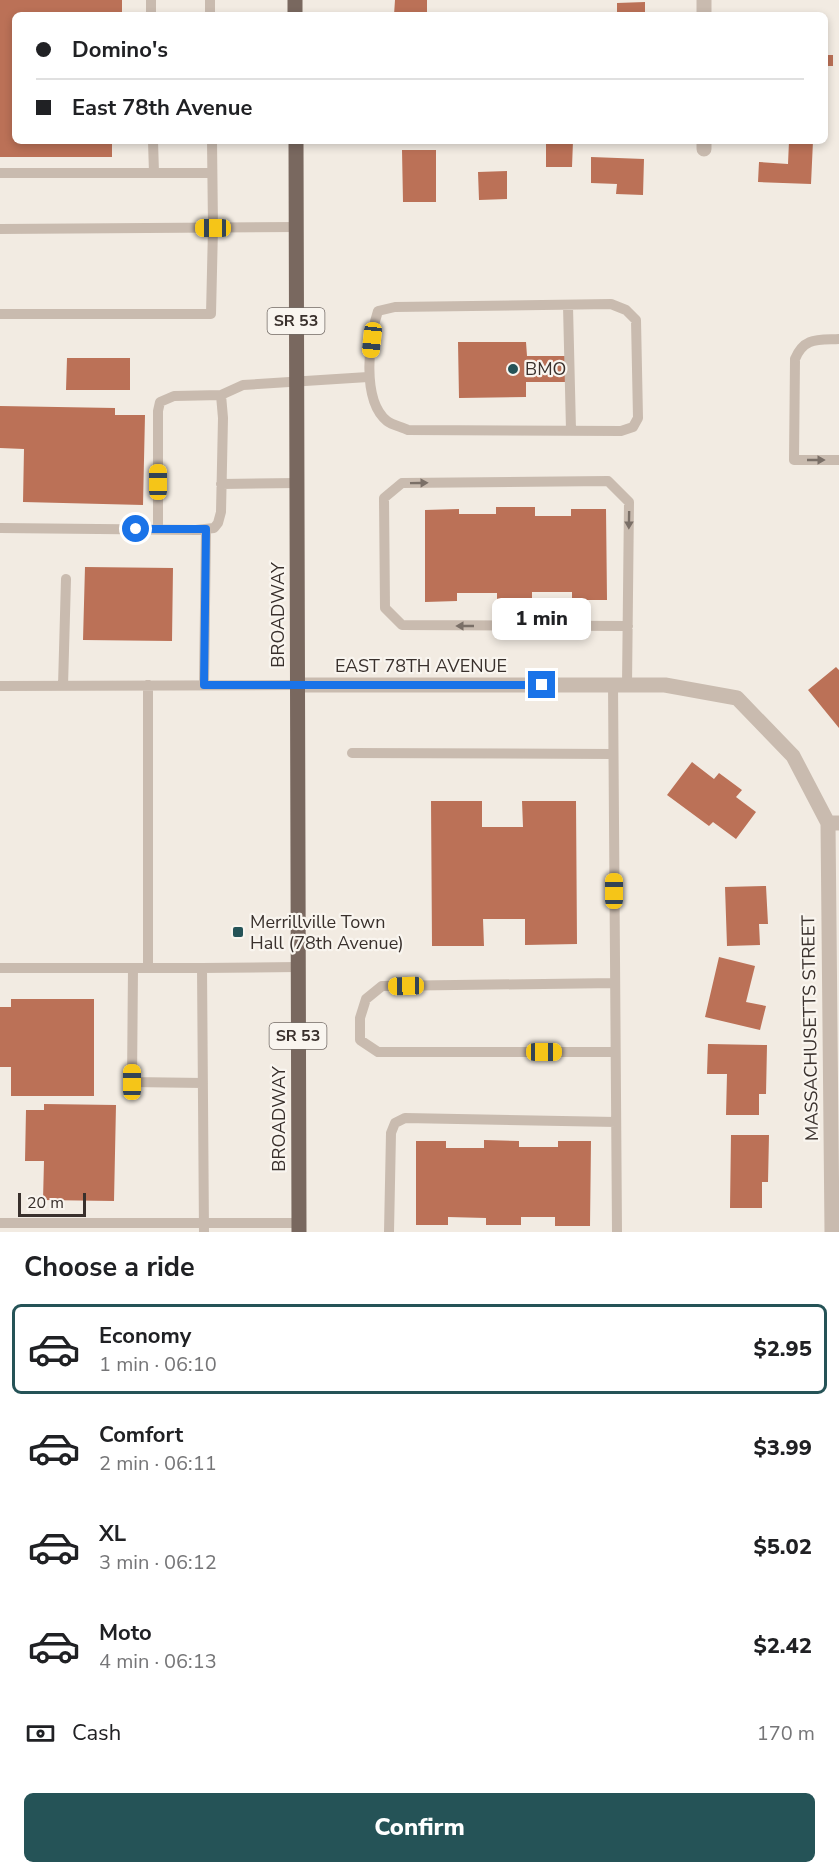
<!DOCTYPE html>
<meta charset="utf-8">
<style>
body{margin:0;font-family:"Nunito Sans",sans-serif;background:#f2f2f2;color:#202124;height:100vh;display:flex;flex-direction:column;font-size:22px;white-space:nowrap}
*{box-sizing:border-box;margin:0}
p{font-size:20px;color:#757577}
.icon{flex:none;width:33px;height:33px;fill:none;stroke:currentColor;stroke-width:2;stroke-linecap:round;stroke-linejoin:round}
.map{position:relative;height:1232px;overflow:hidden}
.panel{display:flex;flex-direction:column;background:#fff;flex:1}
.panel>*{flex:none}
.hud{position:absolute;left:12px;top:12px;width:816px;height:132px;border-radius:9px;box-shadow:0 3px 9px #0003;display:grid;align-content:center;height:132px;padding:0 24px;background:#fff}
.scale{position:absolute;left:18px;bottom:15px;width:68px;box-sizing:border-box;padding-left:6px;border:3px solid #39302c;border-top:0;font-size:16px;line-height:21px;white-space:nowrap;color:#39302c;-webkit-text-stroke:4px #f9f5ef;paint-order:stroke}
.end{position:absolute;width:27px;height:27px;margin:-14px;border:8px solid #1a73e8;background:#fff;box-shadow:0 0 0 3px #fff}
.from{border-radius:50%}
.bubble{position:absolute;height:42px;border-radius:9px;background:#fff;box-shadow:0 3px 9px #0003;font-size:20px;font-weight:800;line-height:42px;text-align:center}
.car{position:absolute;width:18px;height:36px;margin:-18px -9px;border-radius:8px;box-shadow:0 0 4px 2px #0007;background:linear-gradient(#f5c518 24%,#345 0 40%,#f5c518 0 76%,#345 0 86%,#f5c518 0)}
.hud b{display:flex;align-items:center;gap:21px;height:57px;font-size:22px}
.hud b+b{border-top:2px solid #e0e0e0}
.hud i{width:15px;height:15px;background:#202124}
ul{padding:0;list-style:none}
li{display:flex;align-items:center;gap:18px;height:90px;margin:0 12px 9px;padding:0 12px;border:3px solid transparent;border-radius:9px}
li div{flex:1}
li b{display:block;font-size:22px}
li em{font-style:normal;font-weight:800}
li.active{border-color:#255357}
li>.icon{width:54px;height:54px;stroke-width:1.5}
h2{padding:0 24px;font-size:27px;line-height:72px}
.pay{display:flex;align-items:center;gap:15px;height:66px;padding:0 24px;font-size:22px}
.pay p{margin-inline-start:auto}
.cta{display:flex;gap:12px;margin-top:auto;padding:12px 24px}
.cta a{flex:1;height:69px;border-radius:9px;background:#255357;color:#fff;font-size:24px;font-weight:800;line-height:69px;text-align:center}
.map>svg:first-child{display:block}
</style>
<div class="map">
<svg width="839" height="1232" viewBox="0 0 839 1232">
<rect width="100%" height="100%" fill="#f2ebe2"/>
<path fill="#bb7157" d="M0,0H122V15H15V141H112V157H0Z
M395,0H427V15H394Z
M645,2V15H617V3Z
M825,55H833V66H825Z
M546,141H573L572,167H546Z
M789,141H813L811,184L758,182L759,162L788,164Z
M402,150H436V202H403Z
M591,157L644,159L643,195L616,194L617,184L591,183Z
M507,171V199L479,200L478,172Z
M458,342H526L527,356H567V382H526V397L459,398Z
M67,358H130V390H66Z
M0,406L115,408V415H145L143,505L23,502L24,449L0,448Z
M496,507H535V516H571V509H606L607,600H572V592H532V601L497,602V593H457V601L425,602V510L459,509V514H496Z
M85,567L173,568L172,641L83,640Z
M836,667L839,670V728L808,690Z
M692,762L714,779L719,773L742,790L736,797L756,812L736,839L713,822L709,826L667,795Z
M431,801H482V827H523L522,801H576L577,944L525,945V919H483L484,946H432Z
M766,886L768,924H759L760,945L727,946L725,887Z
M719,957L755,966L746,1002L766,1006L760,1030L705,1017Z
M11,999H94V1096H11V1067H0V1007H11Z
M708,1044L767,1045L766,1094H759V1115H726L727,1074H707Z
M44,1104L116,1105L114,1201L43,1200L44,1161H25L26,1110H44Z
M731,1135H769L768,1182H762V1208H730Z
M484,1140L519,1141V1147H558V1141H591L590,1226H555V1217H521V1225H486V1218L448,1217V1225H416V1141H446V1148H484Z"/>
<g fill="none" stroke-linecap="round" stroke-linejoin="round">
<path stroke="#c9bbaf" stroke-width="10" d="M151,0V15
M210,0V15
M153,141L154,173H212
M0,173H154
M0,229L296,227
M611,304L626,310L636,320L638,418L633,427L621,431L408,430C402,427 392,425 387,421C361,400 369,338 378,311L395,307Z
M568,306L571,430
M0,314H211L213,228L212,141
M839,339C818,340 804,337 795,359L794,460H839
M221,395L243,385L368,377
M221,484L297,483
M0,528L196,530L214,528L218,523L221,512L223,418L221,395L174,396L160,402L158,411V530
M148,685V968
M204,685L206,529
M613,685L617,1232
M627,685L629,502L608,481L402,483L384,498L385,608L402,625L628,626
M0,686L297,685
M63,686L66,579
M352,753L613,754
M0,968H202
M133,968L132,1082L203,1083
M615,983L382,986L366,999L360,1018V1040L378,1052H615
M0,1223H299
M204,1232L202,968L298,967
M389,1232L391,1133L395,1123L405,1118L616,1122"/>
<path stroke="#c9bbaf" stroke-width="15" d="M704,0V15
M704,141V149
M297,685H665L737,698L793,756L828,823H839
M828,823L832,1232"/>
<path stroke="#79685f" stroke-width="15" d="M295,0V15
M296,141L299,1232"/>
</g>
<defs><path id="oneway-solid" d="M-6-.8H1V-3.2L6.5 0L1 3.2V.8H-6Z" transform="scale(1.5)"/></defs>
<g fill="#7a6f67">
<use href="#oneway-solid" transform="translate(816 460)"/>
<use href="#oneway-solid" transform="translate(419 483) rotate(-1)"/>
<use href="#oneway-solid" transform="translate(629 520) rotate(91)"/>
<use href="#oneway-solid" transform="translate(465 626) rotate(-180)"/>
</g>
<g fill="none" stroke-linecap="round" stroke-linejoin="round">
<path stroke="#1a73e8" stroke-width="8" d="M136,529H206L204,685H542"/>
</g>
<g fill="#255357" stroke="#f9f5ef" stroke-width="2">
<circle cx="513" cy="369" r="6"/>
<rect x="232" y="926" width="12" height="12" rx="3"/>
</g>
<g text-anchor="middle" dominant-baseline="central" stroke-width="4.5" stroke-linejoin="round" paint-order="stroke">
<g fill="#f9f5ef" stroke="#736b66" stroke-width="1.5">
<rect x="267.5" y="308" width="57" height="26" rx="4.5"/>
<rect x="269.5" y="1023" width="57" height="26" rx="4.5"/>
</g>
<g font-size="16" font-weight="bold" fill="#39302c">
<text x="296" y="321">SR 53</text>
<text x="298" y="1036">SR 53</text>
</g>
<g font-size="18" fill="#39302c" stroke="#f9f5ef" text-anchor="start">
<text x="525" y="369">BMO</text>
<text x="250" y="922">Merrillville Town<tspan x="250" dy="21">Hall (78th Avenue)</tspan></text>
</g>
<g font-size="18" fill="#39302c" stroke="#f9f5ef">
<text transform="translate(278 615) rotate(-90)">BROADWAY</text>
<text x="421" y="666">EAST 78TH AVENUE</text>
<text transform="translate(810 1028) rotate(-91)">MASSACHUSETTS STREET</text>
<text transform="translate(279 1119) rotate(-90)">BROADWAY</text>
</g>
</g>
</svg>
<div class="scale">20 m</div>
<i class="end from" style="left:136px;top:529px"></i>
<i class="end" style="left:542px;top:685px"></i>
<div class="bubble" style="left:492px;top:598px;width:99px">1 min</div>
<i class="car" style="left:213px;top:228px;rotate:270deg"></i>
<i class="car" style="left:372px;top:340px;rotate:186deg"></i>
<i class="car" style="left:158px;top:482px;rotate:0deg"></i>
<i class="car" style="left:614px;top:891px;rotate:0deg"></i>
<i class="car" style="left:406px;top:986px;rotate:269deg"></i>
<i class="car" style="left:544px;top:1052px;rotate:90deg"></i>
<i class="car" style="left:132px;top:1082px;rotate:0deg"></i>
<div class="hud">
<b><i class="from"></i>Domino's</b>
<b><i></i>East 78th Avenue</b>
</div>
</div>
<section class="panel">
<h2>Choose a ride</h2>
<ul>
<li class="active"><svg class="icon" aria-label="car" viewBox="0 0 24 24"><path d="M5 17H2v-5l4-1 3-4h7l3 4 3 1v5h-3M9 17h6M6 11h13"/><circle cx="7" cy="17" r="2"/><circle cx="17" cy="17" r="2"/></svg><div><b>Economy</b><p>1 min · 06:10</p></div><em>$2.95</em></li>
<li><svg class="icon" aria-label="car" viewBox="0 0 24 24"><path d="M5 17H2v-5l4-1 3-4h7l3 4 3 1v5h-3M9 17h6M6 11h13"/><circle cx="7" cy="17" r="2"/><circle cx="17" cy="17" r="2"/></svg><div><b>Comfort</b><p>2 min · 06:11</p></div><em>$3.99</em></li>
<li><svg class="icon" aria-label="car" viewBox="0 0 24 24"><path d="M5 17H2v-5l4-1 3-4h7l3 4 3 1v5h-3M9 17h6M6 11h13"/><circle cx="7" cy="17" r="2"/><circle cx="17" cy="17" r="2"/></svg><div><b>XL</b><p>3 min · 06:12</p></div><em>$5.02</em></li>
<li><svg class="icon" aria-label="car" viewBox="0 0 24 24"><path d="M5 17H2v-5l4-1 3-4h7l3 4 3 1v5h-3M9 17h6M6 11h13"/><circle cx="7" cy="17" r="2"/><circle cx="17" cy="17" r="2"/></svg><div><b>Moto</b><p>4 min · 06:13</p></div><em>$2.42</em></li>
</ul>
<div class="pay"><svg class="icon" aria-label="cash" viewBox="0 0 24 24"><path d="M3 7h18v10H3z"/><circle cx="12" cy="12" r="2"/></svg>Cash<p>170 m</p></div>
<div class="cta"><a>Confirm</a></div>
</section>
